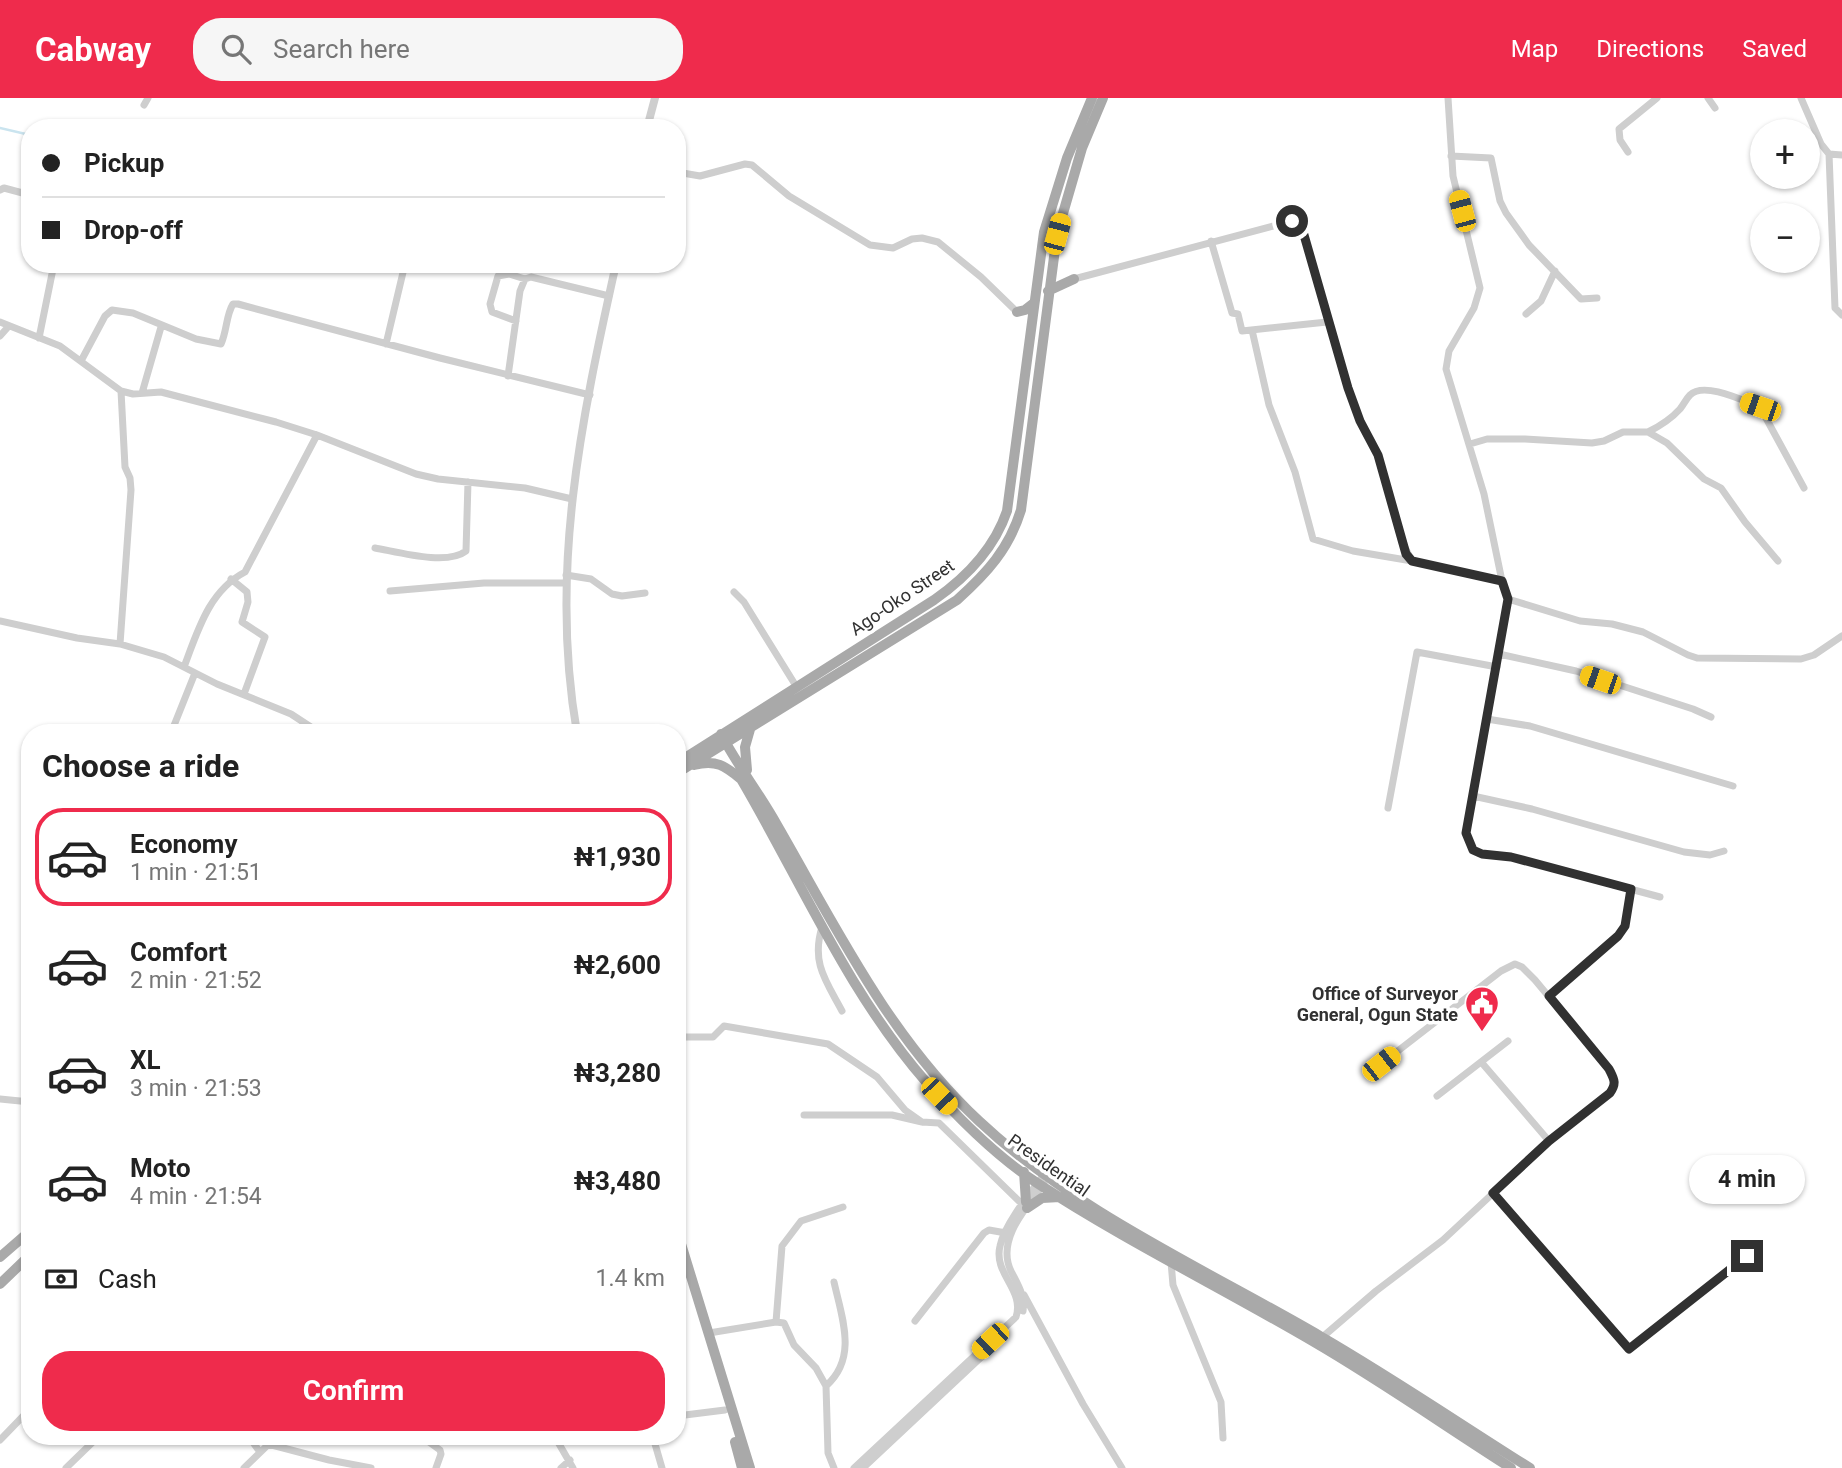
<!DOCTYPE html>
<meta charset="utf-8">
<style>
body{margin:0;font-family:Roboto,sans-serif;background:#f6f6f6;color:#222;height:100vh;display:flex;flex-direction:column;font-size:26px;white-space:nowrap}
*{box-sizing:border-box;margin:0}
p{font-size:23px;color:#767676}
.icon{flex:none;width:38px;height:38px;fill:none;stroke:currentColor;stroke-width:2;stroke-linecap:round;stroke-linejoin:round}
.map{position:relative;flex:1;overflow:hidden}
.side{position:absolute;left:21px;top:626px;width:665px;height:721px;display:flex;flex-direction:column;background:#fff;border-radius:28px;box-shadow:0 2px 5px #0004}
.side>*{flex:none}
.top-card{position:absolute;left:21px;top:21px;width:665px;height:154px;border-radius:28px;box-shadow:0 2px 5px #0004;display:grid;align-content:center;height:154px;padding:0 21px;background:#fff}
.tools{position:absolute;left:1750px;top:21px;display:grid;gap:14px}
.tools a{display:grid;place-items:center;width:70px;height:70px;border-radius:50%;background:#fff;box-shadow:0 2px 5px #0004;font-size:35px}
.end{position:absolute;width:32px;height:32px;margin:-16px;border:9px solid #313131;background:#fff;box-shadow:0 0 0 4px #fff}
.from{border-radius:50%}
.bubble{position:absolute;height:49px;border-radius:24px;background:#fff;box-shadow:0 2px 5px #0004;font-size:23px;font-weight:700;line-height:49px;text-align:center}
.car{position:absolute;width:21px;height:42px;margin:-21px -10px;border-radius:9px;box-shadow:0 0 5px 2px #0007;background:linear-gradient(#f5c518 24%,#345 0 40%,#f5c518 0 76%,#345 0 86%,#f5c518 0)}
.top-card b{display:flex;align-items:center;gap:24px;height:66px;font-size:26px}
.top-card b+b{border-top:2px solid #e0e0e0}
.top-card i{width:18px;height:18px;background:#222}
ul{padding:0;list-style:none}
li{display:flex;align-items:center;gap:21px;height:98px;margin:0 14px 10px;padding:0 7px;border:4px solid transparent;border-radius:28px}
li div{flex:1}
li b{display:block;font-size:26px}
li em{font-style:normal;font-weight:700}
li.active{border-color:#ef2b4c}
li>.icon{width:63px;height:63px;stroke-width:1.5}
h2{padding:0 21px;font-size:32px;line-height:84px}
.pay{display:flex;align-items:center;gap:18px;height:77px;padding:0 21px;font-size:26px}
.pay p{margin-inline-start:auto}
.primary-button{display:flex;gap:14px;margin-top:auto;padding:14px 21px}
.primary-button a{flex:1;height:80px;border-radius:28px;background:#ef2b4c;color:#fff;font-size:28px;font-weight:700;line-height:80px;text-align:center}
header{display:flex;align-items:center;gap:42px;box-sizing:border-box;height:98px;padding:0 35px;background:#ef2b4c;color:#fff}
header strong{font-size:33px}
nav{display:flex;gap:38px;margin-inline-start:auto;font-size:24px}
.search{width:490px;height:63px;background:#f6f6f6;display:flex;align-items:center;gap:18px;box-sizing:border-box;padding:0 24px;border-radius:28px;color:#767676;font-size:26px}
.map>svg:first-child{display:block}
</style>
<header>
<strong>Cabway</strong>
<div class="search"><svg class="icon" aria-label="search" viewBox="0 0 24 24"><circle cx="10" cy="10" r="6"/><path d="M15 15l6 6"/></svg>Search here</div>
<nav><a>Map</a><a>Directions</a><a>Saved</a></nav>
</header>
<div class="map">
<svg width="1842" height="1370" viewBox="0 0 1842 1370">
<rect width="100%" height="100%" fill="#fff"/>
<g fill="none" stroke-linecap="round" stroke-linejoin="round">
<path stroke="#cae4ef" stroke-width="2.5" d="M0,30L30,37"/>
<path stroke="#cecece" stroke-width="7" d="M1448,0L1453,78L1480,190L1474,210L1449,253L1446,271L1484,396L1502,483L1508,501L1466,735L1473,752L1482,756L1511,759L1660,799
M1708,0L1715,10
M1801,0L1821,46L1829,56L1835,210L1842,217
M144,7L148,0
M1628,54L1620,42L1619,31L1657,0
M1829,56L1842,57
M1451,58L1491,60L1500,103L1506,115L1529,147L1581,201L1597,200
M677,74L700,78L745,66L752,67L789,98L870,147L893,150L912,141L922,140L938,144L981,179L1017,214
M0,92L4,90L30,97
M1211,143L1232,215L1238,216L1242,233L1327,224
M1074,181L1292,123L1298,125L1302,130L1348,291L1360,323L1378,357L1402,444L1412,463
M1526,216L1541,203L1555,173
M516,223L492,214L490,206L498,178L509,176L525,181
M0,224L60,248L121,293L133,296L161,294L276,324L317,337L416,376L438,381L525,390L572,401
M1252,232L1269,307L1295,374L1313,441L1353,453L1412,463L1502,483
M0,238L8,229
M39,240L54,166
M386,246L405,166
M81,263L105,218L112,212L133,215L196,241L221,246C227,233 226,217 233,206H238L440,260L590,297
M508,278L520,193L525,181L531,179L609,198
M142,295L161,229
M1648,334C1660,328 1671,321 1680,311C1684,306 1686,301 1690,297C1704,283 1744,303 1760,309L1804,390
M1470,346L1487,341H1525L1592,345L1604,343L1623,334H1648L1667,345L1704,381L1721,390L1745,424L1778,463
M375,450C398,454 447,468 466,453L468,384
M566,477L591,481L612,496L622,498L645,495
M231,481L247,494L248,504L242,524L265,539L244,596
M390,493L484,485H566
M734,494L744,504L796,588
M1508,501L1580,523L1612,526L1643,534L1688,557L1697,560L1801,561L1814,557L1842,538
M0,523L77,540L120,546L164,559L217,586L291,616L320,635
M120,546L131,392L130,380L125,369L121,293
M1499,556L1576,573L1693,611L1711,619
M184,569C198,532 209,493 245,474L317,337
M1487,621L1530,628L1733,688
M171,635L195,575
M1473,698L1532,711L1684,754L1710,757L1724,753
M1388,710L1417,554L1497,569
M822,829C811,865 826,883 842,913
M1549,898L1618,838L1625,828L1631,791
M677,939H713L724,928L828,946L877,979L905,1012L922,1024
M1482,965L1549,1043
M1437,998L1508,943
M0,1001L30,1004
M804,1017H892L922,1024L939,1025L1023,1107
M1493,1095L1629,1251L1747,1158
M1171,1164L1173,1187L1221,1304L1223,1340
M1024,1197L1083,1306L1122,1370
M1023,1213C1025,1197 1018,1187 1011,1173C996,1142 1026,1110 1044,1086
M915,1223L984,1135L989,1132L1006,1135
M776,1224L782,1148L801,1123L843,1109
M709,1235L776,1224L784,1225L794,1247L816,1270L826,1288L828,1355L834,1370
M1319,1242L1376,1193L1443,1142L1549,1043L1610,995C1617,985 1615,981 1609,971L1535,882L1522,869L1515,866L1501,873L1381,966
M826,1288C858,1260 842,1220 834,1184
M677,1318L725,1312
M249,1339L260,1354
M422,1339L440,1352L441,1356L436,1370
M555,1339L573,1370
M653,1339L662,1370
M0,1342L30,1311
M268,1346L329,1362L371,1370
M66,1370L98,1339
M244,1370L276,1339
M561,1370L570,1362
M854,1370L1016,1219C1025,1192 993,1176 1000,1148C1004,1127 1030,1095 1043,1078
M863,1370L1006,1236"/>
<path stroke="#cecece" stroke-width="8" d="M647,30L655,0
M577,635C549,474 581,323 616,166"/>
<path stroke="#a9a9a9" stroke-width="10" d="M1048,193L1074,181
M1017,214L1025,212L1034,205
M721,636C737,667 760,696 777,727C837,831 889,939 979,1023C1076,1114 1205,1171 1320,1238C1391,1279 1460,1326 1530,1370
M677,665L934,502C967,479 994,451 1007,413L1044,134L1067,60L1092,0
M694,667C716,661 725,668 741,681
M747,672L745,649L751,628
M677,675L957,502C987,475 1009,451 1021,412L1057,136L1082,50L1103,0
M741,681C801,783 848,895 927,985C959,1021 996,1058 1037,1085C1126,1143 1222,1190 1314,1244C1381,1283 1445,1328 1511,1370
M1024,1074L1026,1104
M1027,1110L1042,1100L1060,1099
M677,1133L750,1370
M0,1159L30,1133
M0,1186L30,1157
M735,1344L742,1370"/>
</g>
<g fill="none" stroke-linecap="round" stroke-linejoin="round">
<path stroke="#313131" stroke-width="9" d="M1292,123L1298,125L1302,130L1348,290L1360,323L1378,357L1406,456L1412,463L1502,483L1508,501L1466,735L1473,752L1482,756L1511,759L1631,791L1625,828L1618,838L1549,898L1609,971C1614,981 1617,985 1610,995L1549,1043L1493,1095L1629,1251L1747,1158"/>
</g>
<defs>
<g id="civic-pin" transform="scale(1.75)"><path d="M0 17L-7.5 6A9.5 9.5 0 1 1 7.5 6Z" fill="#ef2b4c" stroke="#fff"/><path d="M-.6-6.5H3V-4.5H.6V-3L4-1V1h2V6H-6V1h2V-1L-.6-3ZM-1.2 2.5V6h2.4V2.5Z" fill="#fff"/></g>
</defs>
<g fill-rule="evenodd">
<use href="#civic-pin" x="1482" y="905"/>
</g>
<g text-anchor="middle" dominant-baseline="central" stroke-width="7" stroke-linejoin="round" paint-order="stroke">
<g font-size="18" fill="#313131" stroke="#fff">
<text transform="translate(902 499) rotate(-34)">Ago-Oko Street</text>
<text transform="translate(1049 1067) rotate(35)">Presidential</text>
</g>
<g font-size="18" font-weight="bold" fill="#313131" stroke="#fff" text-anchor="end">
<text x="1458" y="895">Office of Surveyor<tspan x="1458" dy="21">General, Ogun State</tspan></text>
</g>
</g>
</svg>
<div class="tools">
<a>+</a>
<a>−</a>
</div>
<i class="end from" style="left:1292px;top:123px"></i>
<i class="end" style="left:1747px;top:1158px"></i>
<div class="bubble" style="left:1689px;top:1057px;width:116px">4 min</div>
<i class="car" style="left:1462px;top:113px;rotate:345deg"></i>
<i class="car" style="left:1057px;top:136px;rotate:15deg"></i>
<i class="car" style="left:1760px;top:309px;rotate:289deg"></i>
<i class="car" style="left:1600px;top:582px;rotate:289deg"></i>
<i class="car" style="left:1381px;top:966px;rotate:52deg"></i>
<i class="car" style="left:939px;top:998px;rotate:136deg"></i>
<i class="car" style="left:990px;top:1243px;rotate:227deg"></i>
<div class="top-card">
<b><i class="from"></i>Pickup</b>
<b><i></i>Drop-off</b>
</div>
<section class="side">
<h2>Choose a ride</h2>
<ul>
<li class="active"><svg class="icon" aria-label="car" viewBox="0 0 24 24"><path d="M5 17H2v-5l4-1 3-4h7l3 4 3 1v5h-3M9 17h6M6 11h13"/><circle cx="7" cy="17" r="2"/><circle cx="17" cy="17" r="2"/></svg><div><b>Economy</b><p>1 min · 21:51</p></div><em>₦1,930</em></li>
<li><svg class="icon" aria-label="car" viewBox="0 0 24 24"><path d="M5 17H2v-5l4-1 3-4h7l3 4 3 1v5h-3M9 17h6M6 11h13"/><circle cx="7" cy="17" r="2"/><circle cx="17" cy="17" r="2"/></svg><div><b>Comfort</b><p>2 min · 21:52</p></div><em>₦2,600</em></li>
<li><svg class="icon" aria-label="car" viewBox="0 0 24 24"><path d="M5 17H2v-5l4-1 3-4h7l3 4 3 1v5h-3M9 17h6M6 11h13"/><circle cx="7" cy="17" r="2"/><circle cx="17" cy="17" r="2"/></svg><div><b>XL</b><p>3 min · 21:53</p></div><em>₦3,280</em></li>
<li><svg class="icon" aria-label="car" viewBox="0 0 24 24"><path d="M5 17H2v-5l4-1 3-4h7l3 4 3 1v5h-3M9 17h6M6 11h13"/><circle cx="7" cy="17" r="2"/><circle cx="17" cy="17" r="2"/></svg><div><b>Moto</b><p>4 min · 21:54</p></div><em>₦3,480</em></li>
</ul>
<div class="pay"><svg class="icon" aria-label="cash" viewBox="0 0 24 24"><path d="M3 7h18v10H3z"/><circle cx="12" cy="12" r="2"/></svg>Cash<p>1.4 km</p></div>
<div class="primary-button"><a>Confirm</a></div>
</section>
</div>
